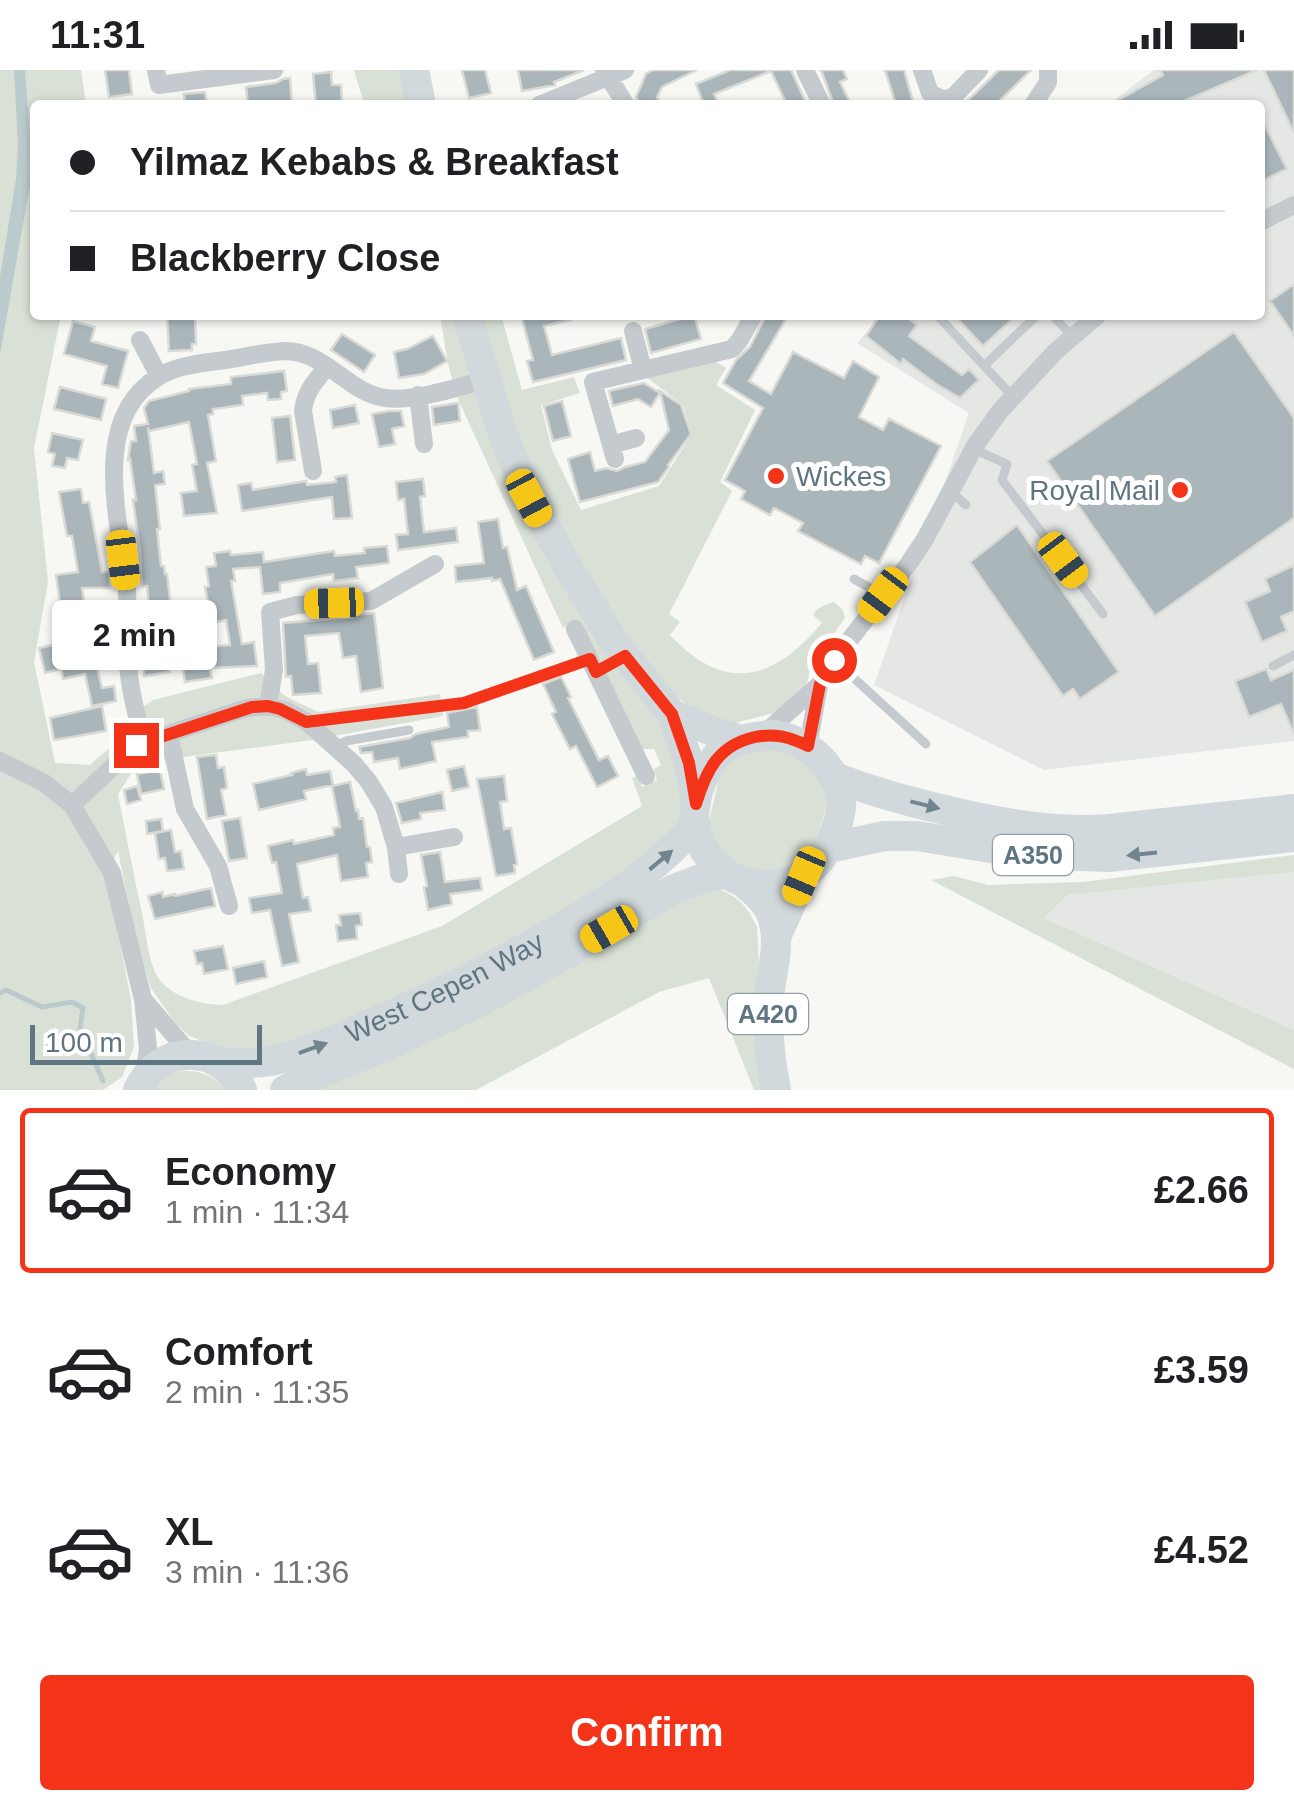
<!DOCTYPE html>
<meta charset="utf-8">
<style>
body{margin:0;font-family:Arial,sans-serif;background:#f2f2f2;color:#202124;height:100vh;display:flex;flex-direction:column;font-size:38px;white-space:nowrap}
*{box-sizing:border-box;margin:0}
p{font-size:32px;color:#757577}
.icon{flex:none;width:55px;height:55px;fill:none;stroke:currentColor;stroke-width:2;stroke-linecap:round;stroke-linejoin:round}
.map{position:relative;height:1020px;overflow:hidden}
.sheet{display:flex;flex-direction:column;background:#fff;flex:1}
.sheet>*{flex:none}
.hud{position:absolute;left:30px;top:30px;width:1235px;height:220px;border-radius:10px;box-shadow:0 2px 8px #0004;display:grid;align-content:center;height:220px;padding:0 40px;background:#fff}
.scale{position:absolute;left:30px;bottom:25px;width:232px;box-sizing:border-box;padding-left:10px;border:5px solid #5f7682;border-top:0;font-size:28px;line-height:35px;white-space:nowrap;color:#5f7682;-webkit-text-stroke:8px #fff;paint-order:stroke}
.end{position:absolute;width:45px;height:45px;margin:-22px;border:12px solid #f33418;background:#fff;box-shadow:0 0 0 5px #fff}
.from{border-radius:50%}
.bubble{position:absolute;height:70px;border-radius:10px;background:#fff;box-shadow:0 2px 8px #0004;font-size:32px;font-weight:600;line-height:70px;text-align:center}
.car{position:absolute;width:30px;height:60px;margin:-30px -15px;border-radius:12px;box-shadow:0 0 8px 2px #0007;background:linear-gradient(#f5c518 24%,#345 0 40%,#f5c518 0 76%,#345 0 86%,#f5c518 0)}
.hud b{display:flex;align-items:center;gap:35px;height:95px;font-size:38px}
.hud b+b{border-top:2px solid #e0e0e0}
.hud i{width:25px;height:25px;background:#202124}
ul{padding:18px 0 0;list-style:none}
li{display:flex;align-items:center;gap:30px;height:165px;margin:0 20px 15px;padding:0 20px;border:5px solid transparent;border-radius:10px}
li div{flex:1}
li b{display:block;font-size:38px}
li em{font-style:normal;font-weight:600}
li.on{border-color:#f33418}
li>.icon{width:90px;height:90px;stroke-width:1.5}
.action{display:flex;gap:20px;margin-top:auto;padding:20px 40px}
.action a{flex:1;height:115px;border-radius:10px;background:#f33418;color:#fff;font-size:40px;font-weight:600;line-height:115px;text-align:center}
.status{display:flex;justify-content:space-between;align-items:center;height:70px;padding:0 50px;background:#fff;direction:ltr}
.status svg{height:28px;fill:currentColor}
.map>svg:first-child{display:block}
</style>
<div class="status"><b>11:31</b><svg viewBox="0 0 49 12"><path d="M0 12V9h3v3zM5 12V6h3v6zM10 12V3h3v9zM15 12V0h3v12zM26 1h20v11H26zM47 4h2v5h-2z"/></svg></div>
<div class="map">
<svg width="1294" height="1020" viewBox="0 0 1294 1020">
<rect width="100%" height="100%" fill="#f7f7f4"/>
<path fill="#e5e7e5" d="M1154,0H1294V671L1044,700L874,615L969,343L857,273L882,245H1260V35H1108Z
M1294,802V960L1044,848L1068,825Z"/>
<path fill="#d9e0d5" d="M0,0H81L86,35H35V245H61L34,378L48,512L34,592L55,693L90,695L130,660L144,636L153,630L261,603L285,626L318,642L440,624L443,646L312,670L138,693L118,724C126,765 134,807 143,848C146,865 149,894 159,909C172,927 202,935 223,935L442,856L642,736L632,708L637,706L642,717L657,710L654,699L661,695L654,679H640L576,553L563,558L458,329L448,294L440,245H501L522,320L574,307L580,323L541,335L552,380L581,440L659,416L692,364L683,335L645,306L715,291L726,298L716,315L755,340L720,412L732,421L669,544L680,552L670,565C725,624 773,611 822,553L813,545C817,537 825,535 834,532L843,540L845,548L810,597L808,610L804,619L778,642L735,653L699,644L657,611L679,677L681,750L666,777L580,839L287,978L230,981L189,966L174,951L151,918L136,869L118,781L106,802L131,930L134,977L122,1007L103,1020H0Z
M354,0H404L412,35H403L402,30H363Z
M769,676C817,688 838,711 819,761C814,773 810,787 799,794C791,799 778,802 769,805L726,790L708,755L719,709L730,692L747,681Z
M1294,785V802L1068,825L1044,848L1294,960V999L931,810L954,806L988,815L1083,812Z
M718,819C739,827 747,836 757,857L766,1020H754L709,908L659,922L476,1020H304L694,822Z
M182,1001C200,1000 214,1005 225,1020H154L169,1005Z"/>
<path fill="#bbcacd" d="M14,0H25L31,79L30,115L0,284V207L16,109L18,78Z"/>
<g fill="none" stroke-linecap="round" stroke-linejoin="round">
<path stroke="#bbcacd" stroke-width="5" d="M0,923L6,920L42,937L72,932L83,938L80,959L103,1011"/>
</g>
<path fill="#aab6ba" stroke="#d9d9d6" stroke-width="2.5" d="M105,0H129L132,24L109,27Z
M462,0H485L491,23L469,28Z
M518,0H584L554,12L555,15L522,21Z
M653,0H697L662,17L657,27L661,35H640L636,27L646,4Z
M730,0H791L807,35H787L771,1L714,24L719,35H704L696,14Z
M821,0H843L847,9L840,12L851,35H834Z
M885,0H904L914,35H896Z
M999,0H1031L995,35H963Z
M1160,0H1257L1175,35H1109L1163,5Z
M1264,0H1294V63Z
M331,2L332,15H341L342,33L316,35L313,4Z
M290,8L292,35H248L246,17L276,13L283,9Z
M205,22L207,35H185L184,24Z
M1260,46L1287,99L1260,112Z
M1294,214V266L1270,231Z
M167,245H195L196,274H192V280L169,281Z
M521,245H571V250L544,256L552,285L621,268L626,290L533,312L527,291L533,290Z
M694,245L701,269L651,283L645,259Z
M766,245H780L786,249L749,311L771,324L793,282L844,308L853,291L879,307L859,347L883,360L889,349L941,376L879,493L865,486L861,494L798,461L803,453L774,438L770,445L741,429L745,421L725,410L763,338L723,313L736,290L750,277Z
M880,245H904L917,255L909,266L962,305L969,299L979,310L960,328L936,314L903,289L901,294L866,266Z
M954,245H1017L983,276Z
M73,251L95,257L91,271L128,281L118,318L102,314L107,296L64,284Z
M1234,262L1294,348V448L1155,546L1047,391Z
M342,264L375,285L364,302L331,280Z
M433,266L447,291L424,304L399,308L394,282L407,279Z
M284,301L287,321L281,322V329L268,330L267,323L242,326L243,335L213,339V344L208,345L216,391L207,393L217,443L184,446L181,423L197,421L192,395L197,394L189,352L149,361L148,357L154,403L163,401L165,414L155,415L160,459H157L161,496H164L165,504H167L172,546L176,545L177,557L147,564L145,548H150L147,516H142L140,481L133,430H136L130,389L128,390L131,371H136L134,356L148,354L144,338L149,331L189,321V319L231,314V307Z
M644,313L660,323L651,337L638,329L613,336L609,321Z
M60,317L106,329L101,350L54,339Z
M660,321L681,335L691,364L668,395L669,397L658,412L580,432L568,389L590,382L595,401L606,398L617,401L625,397L645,392L669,360Z
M562,331L571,366L553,371L544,336Z
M458,333L460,351L434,355L432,337Z
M355,335L359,353L333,358L330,340Z
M389,341H401L404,356L392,359L395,374L379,377L372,344Z
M290,346L295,390L277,392L272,348Z
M52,363L83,370L78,390L67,388L65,398L52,396L55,384L48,382Z
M347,405L352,448L334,449L332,427L242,441L238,415L251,413L253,420L306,411L307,415L336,412L335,407Z
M423,409L425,426L420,427L424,462L456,458L458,472L398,480L396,465L408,464L404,429L398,430L396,412Z
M81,419L83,433L89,432L102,502H109L110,518H82L84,532L60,534L56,505L78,502L72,466H67L59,422Z
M498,449L503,478L507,477L517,520L526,516L554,582L534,590L500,509L492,511V508L456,512L455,496L484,493L478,452Z
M1017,455L1119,602L1080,629L1073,619L1063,626L970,492Z
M387,476L389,493L356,497L358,508L334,511L333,504L280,513V522L263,524L260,497L233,499L235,511H231L242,574L254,572L257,596L212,598L209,577L230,575L226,550L212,553L205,517L209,516L206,497L216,496L214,483L230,481L231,485L263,482L264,492L334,481L335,486L365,483L364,478Z
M1294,495V541L1281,547L1287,561L1262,572L1245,532L1270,521L1265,509Z
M374,543L383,618L361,622L356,586L343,588L339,563L305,566L308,594L318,593L321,623L293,625L291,606L286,607L283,553L353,547V545Z
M106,560L110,585L95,588L102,618L114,616L116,631L92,636L85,604L63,609L61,599L45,603L39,578L89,567V563Z
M168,581L170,602L144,606L142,590L150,588L149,583Z
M208,588L212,608L185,612L182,592Z
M1266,599L1271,610L1294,600V664L1281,634L1249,647L1235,611Z
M561,607L571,627L568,628L599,690L608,686L618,706L597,717L576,676L570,679L552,644L556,642L543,614Z
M102,636L106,661L54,670L50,648Z
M477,637L480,660L468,661V667L432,672L436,691L400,699L398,688L374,692L372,682L361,683L359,677L410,668L416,664L449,657L447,643Z
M216,685L218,698L224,697L227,718L221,720L226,745L207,749L197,687Z
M464,696L469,717L452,721L447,700Z
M306,699L307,705L330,701L333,715L304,721L306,729L259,740L253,714L292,705L291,703Z
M160,700L164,719L141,724L137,704Z
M504,706L507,731L500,732L504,759L511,758L517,794L514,795L515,803L496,806L477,709Z
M350,712L356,741L358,740L359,749L363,748L367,777H370L372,792L366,793L368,807L341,811L337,785L297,794L303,828L308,827L311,841L289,844L299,892L282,896L270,840L252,843L249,828L282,823L276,792L272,793L268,776L293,770L294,774L334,765L333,758L340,757L332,716Z
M137,716L141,730L127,734L124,720Z
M442,722L445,740L420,743L421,749L402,753L396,733Z
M240,748L247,788L229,791L222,751Z
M161,749L163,761L147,764L146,751Z
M171,760L175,782L181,781L184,799L167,801L165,788L159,789L155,763Z
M440,782L445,812L480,808L482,820L450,824L452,834L428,840L424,817L427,816L421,785Z
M211,818L215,836L155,849L148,826L162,822L163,827L175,824V826Z
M360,843L362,855L356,856L357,869L338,871L336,855H341L339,845Z
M223,876L228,899L204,904L202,893L197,894L194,881Z
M264,891L267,907L236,914L233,898Z"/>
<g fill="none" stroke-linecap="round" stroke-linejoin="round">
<path stroke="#c4cacd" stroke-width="9" d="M937,245L1013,327
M1052,245L1072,266
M985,295L1037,245
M973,379L1007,394L1002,410L1103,544
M950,421L966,435
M854,509L883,525
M834,590L926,674
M1273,596L1294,585
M309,651L464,633L589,589
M336,676L346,671L409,660"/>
<path stroke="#c4cacd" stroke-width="18" d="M156,0L159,15L274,0
M604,0L626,35
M805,0L822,35
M922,0L930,23L944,30L954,26L979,0
M539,35L625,0
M1033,35L1048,12V0
M1260,152L1294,135
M633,261L643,300L732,279L739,271L754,245
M140,270L159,306
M418,325L424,374
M611,375L636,368
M615,389L593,312L643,300
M313,401L303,341C305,322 315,311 327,297
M575,559L646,706
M268,636L274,600L270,542L297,535L371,531L435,494
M169,664L185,739L218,796L229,836
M761,666L819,615L834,590L907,496L925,469L975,376L1000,341L1055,282L1098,245
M144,671C134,639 127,607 127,574C126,556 128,538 127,520C121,454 88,350 158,307C176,295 204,293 225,290C245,287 265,282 285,281C323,281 346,319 380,327C410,334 456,317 485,310
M808,676L819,615
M0,691L43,712L72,735L112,803L143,929L148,978L144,1007
M72,735L136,675L237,641L252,637H274L287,641L307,652L354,694L369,712L384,737L396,777L454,767
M396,777L399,804
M143,929L191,985"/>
<path stroke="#d2d9dc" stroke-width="30" d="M414,0L421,35
M467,245L503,365L529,427L572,504L615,573L672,644L689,693L696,734
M672,644L714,662L741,670
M744,813C756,823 768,833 773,849C782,879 768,912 768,942C768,968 771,995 776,1020
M776,867L804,805"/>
<g stroke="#d2d9dc" stroke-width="30">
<path d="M775,665C808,671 836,695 841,730C842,739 839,750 836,759C822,800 793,822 749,813C723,808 699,782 695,755C691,731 705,694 724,679C739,668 758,666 775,665Z"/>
<path d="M832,706C869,721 906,731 945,740C1000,753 1053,763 1109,759L1294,739"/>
<path d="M829,778L884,766H917L1027,784L1109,787L1294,767"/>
<path id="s1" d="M218,992C236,993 253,994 271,991C313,982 353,962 392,944C455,916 516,885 575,849C620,822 661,795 695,755"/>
<path d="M138,1020C160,973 220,973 242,1020"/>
<path d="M285,1020L308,1008L386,976L476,934L566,884L674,819L706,807L725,804"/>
</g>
</g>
<defs><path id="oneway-solid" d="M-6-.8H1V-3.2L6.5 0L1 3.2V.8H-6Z" transform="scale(2.5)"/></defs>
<g fill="#708590">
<use href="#oneway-solid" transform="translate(925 735) rotate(14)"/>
<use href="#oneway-solid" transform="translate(1142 784) rotate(174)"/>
<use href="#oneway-solid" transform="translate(661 790) rotate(-40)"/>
<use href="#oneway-solid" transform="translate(313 978) rotate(-20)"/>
</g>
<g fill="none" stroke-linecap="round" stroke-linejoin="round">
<path stroke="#f33418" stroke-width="12" d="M136,675L252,637L268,636L280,639L306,652L464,633L590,589L596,602L625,586L672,644L689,693L696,734C706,701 718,675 755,667C775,663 790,667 808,676L820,614L834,590"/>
</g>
<g fill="#f33418" stroke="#fff" stroke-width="4">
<circle cx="776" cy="406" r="10"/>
<circle cx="1180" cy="420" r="10"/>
</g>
<g text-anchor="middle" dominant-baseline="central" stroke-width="10" stroke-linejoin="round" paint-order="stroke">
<g fill="#fff" stroke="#8f9fa8" stroke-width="2.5">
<rect x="993" y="765" width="80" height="40" rx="8"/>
<rect x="728" y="924" width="80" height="40" rx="8"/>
</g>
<g font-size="25" font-weight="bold" fill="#5f7682">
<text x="1033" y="785">A350</text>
<text x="768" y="944">A420</text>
</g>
<g font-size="28" fill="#5f7682" stroke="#fff" text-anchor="start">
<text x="796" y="406">Wickes</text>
<text x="1160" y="420" text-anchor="end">Royal Mail</text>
</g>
<g font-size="28" fill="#5f7682" stroke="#fff">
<text stroke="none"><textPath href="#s1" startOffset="242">West Cepen Way</textPath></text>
</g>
</g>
</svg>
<div class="scale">100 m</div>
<i class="end from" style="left:834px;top:590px"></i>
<i class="end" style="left:136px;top:675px"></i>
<div class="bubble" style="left:52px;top:530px;width:165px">2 min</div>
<i class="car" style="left:529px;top:428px;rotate:152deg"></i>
<i class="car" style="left:123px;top:490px;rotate:173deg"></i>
<i class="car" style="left:1063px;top:490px;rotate:143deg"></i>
<i class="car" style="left:883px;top:525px;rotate:217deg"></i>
<i class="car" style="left:334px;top:533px;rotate:268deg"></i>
<i class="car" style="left:804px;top:806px;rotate:203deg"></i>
<i class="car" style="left:609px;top:859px;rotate:240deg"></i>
<div class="hud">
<b><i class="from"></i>Yilmaz Kebabs &amp; Breakfast</b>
<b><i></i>Blackberry Close</b>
</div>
</div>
<section class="sheet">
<ul>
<li class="on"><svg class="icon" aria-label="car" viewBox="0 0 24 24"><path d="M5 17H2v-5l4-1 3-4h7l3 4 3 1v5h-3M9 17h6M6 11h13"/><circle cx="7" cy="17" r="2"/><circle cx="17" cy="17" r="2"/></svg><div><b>Economy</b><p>1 min · 11:34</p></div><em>£2.66</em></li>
<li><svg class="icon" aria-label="car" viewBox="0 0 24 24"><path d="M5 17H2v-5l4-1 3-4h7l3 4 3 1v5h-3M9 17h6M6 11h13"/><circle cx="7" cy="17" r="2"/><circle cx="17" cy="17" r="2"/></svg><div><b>Comfort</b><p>2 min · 11:35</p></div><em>£3.59</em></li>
<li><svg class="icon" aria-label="car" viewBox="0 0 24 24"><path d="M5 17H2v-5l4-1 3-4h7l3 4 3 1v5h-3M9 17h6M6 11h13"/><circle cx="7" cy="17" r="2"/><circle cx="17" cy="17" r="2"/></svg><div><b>XL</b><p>3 min · 11:36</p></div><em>£4.52</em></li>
</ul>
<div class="action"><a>Confirm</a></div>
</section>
